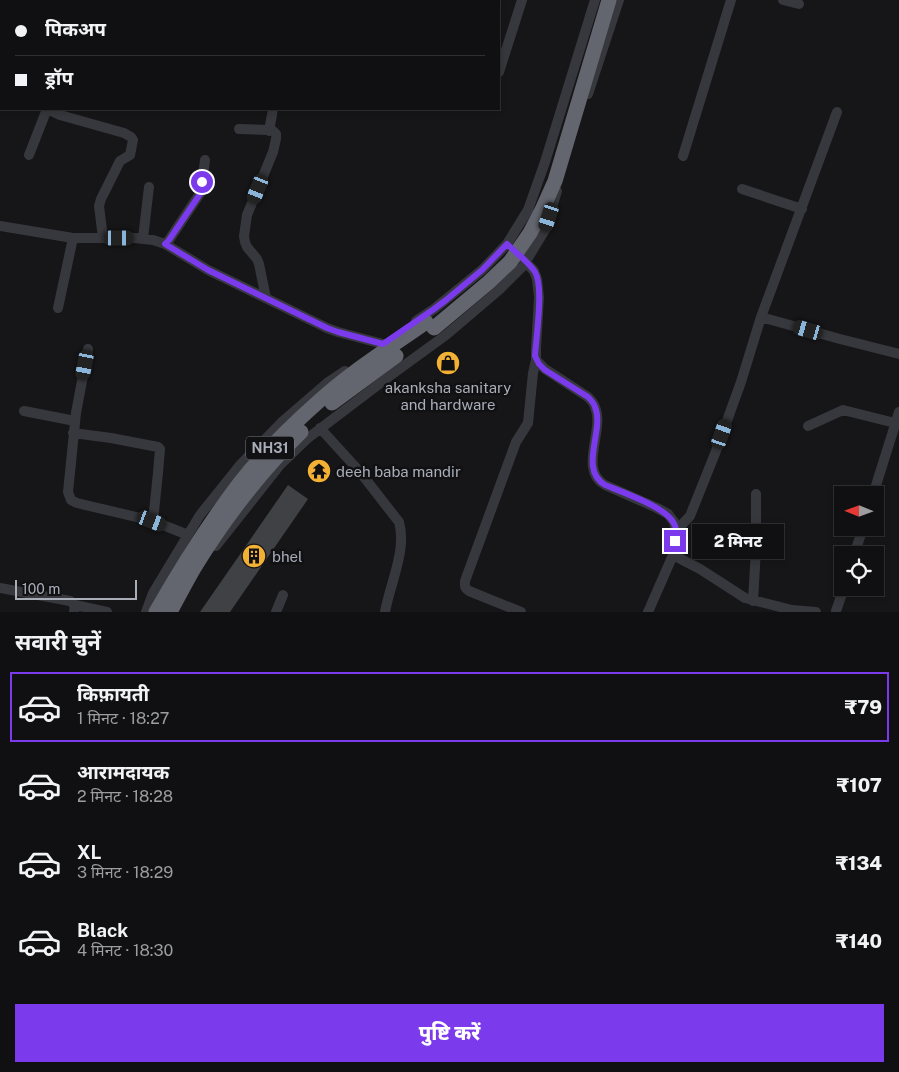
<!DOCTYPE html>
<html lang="hi">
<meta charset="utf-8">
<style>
body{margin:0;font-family:"Public Sans","Noto Sans Devanagari",sans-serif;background:#1e1e20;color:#f1f3f6;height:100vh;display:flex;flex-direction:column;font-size:19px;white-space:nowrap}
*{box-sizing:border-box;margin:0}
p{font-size:16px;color:#9c9d9f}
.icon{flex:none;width:28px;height:28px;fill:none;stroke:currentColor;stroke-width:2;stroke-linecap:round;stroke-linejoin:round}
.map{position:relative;height:612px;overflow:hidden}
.side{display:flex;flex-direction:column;background:#101012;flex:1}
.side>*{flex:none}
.hud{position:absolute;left:0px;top:0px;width:500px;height:110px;box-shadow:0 2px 8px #0003,0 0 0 1px #303032;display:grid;align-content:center;height:110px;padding:0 15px;background:#101012}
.needle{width:32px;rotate:271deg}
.fabs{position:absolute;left:834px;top:486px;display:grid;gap:10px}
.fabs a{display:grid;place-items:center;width:50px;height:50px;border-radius:0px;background:#101012;box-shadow:0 2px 8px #0003,0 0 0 1px #303032;font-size:25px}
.scale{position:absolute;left:15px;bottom:12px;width:122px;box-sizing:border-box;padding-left:5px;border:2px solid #a8adb8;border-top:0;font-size:14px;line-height:18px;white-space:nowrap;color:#a8adb8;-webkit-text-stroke:4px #111113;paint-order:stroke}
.end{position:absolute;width:22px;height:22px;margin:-11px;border:6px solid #7c3aed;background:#fff;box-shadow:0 0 0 2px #fff}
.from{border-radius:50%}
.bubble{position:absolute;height:35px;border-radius:0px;background:#101012;box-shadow:0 2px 8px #0003,0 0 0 1px #303032;font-size:16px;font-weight:800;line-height:35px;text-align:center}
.car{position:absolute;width:15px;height:30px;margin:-15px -8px;border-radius:6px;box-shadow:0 0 4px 1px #0007;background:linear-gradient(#222 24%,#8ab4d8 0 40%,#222 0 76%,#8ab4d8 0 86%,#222 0)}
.hud b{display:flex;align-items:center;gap:18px;height:48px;font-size:19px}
.hud b+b{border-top:1px solid #303032}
.hud i{width:12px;height:12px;background:#f1f3f6}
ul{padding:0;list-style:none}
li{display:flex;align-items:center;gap:15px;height:70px;margin:0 10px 8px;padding:0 5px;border:2px solid transparent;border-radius:0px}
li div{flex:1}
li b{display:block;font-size:19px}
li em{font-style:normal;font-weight:800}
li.current{border-color:#7c3aed}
li>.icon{width:45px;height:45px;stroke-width:1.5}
h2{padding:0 15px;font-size:22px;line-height:60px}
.cta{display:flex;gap:10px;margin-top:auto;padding:10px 15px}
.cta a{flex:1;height:58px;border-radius:0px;background:#7c3aed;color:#fff;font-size:20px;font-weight:800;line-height:58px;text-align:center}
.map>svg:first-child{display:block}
</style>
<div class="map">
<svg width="899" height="612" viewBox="0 0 899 612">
<rect width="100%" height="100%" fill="#161618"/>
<path fill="#404145" d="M288,485L308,499L230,612H200Z"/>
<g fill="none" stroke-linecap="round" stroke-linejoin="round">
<path stroke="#37383d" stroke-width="10" d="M783,0L799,4
M9,1V0
M81,1V0
M332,1V0
M457,1V0
M0,28L1,24
M499,72L522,0
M588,94L619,0
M47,109L60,115L124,133L131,137L133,140L130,155L120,161L101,199L99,206L103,238
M239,129L267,130L273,131L276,134V139L273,152L247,215L244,236L245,242L247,247L257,259L259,264L266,298
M269,131L273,109
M29,155L47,109
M683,156L731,0
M742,189L802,209
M0,226L73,238H135L153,240L165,244L208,270L327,328L338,332L383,344
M143,238L149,187
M165,244L169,240L201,192L205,160
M521,257L534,271L537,279L539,297L536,348V360L545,369L588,397C591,400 594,403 595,407C605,430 578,470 605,485L657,508L668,514L674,522L676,531L673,555L648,612
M58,308L73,238
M761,317L840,339L899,354
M416,321L434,309L482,270L507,244L528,210L545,162L595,0
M88,349L76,413L68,492L71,500L77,503L153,521L188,535
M24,411L75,421
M808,426L843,410L895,423
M320,428L360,472L399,522C407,550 390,584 385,612
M73,433L111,438L158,447L160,449L158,473L153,521
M873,495L899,412
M676,531L690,516L716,451L741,382L761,317L837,112
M216,546L280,465L308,438L391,375L446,335L499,290L523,266L545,230L557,191
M673,555L700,569L745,598L792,610L816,612
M854,555L863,528
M0,588L70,601L75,605L74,612
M753,601L756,549V494
M75,605L107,612
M836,611L844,588
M146,612L153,593L200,515L240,465L283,421L327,383L345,371
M276,612L283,595
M521,612L469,591C464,588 465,586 465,581L516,442L528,423L533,373L536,360"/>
<path stroke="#63666e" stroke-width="15" d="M332,403L396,356
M156,612C181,568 208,525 239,484C262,454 290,427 318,402C351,372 389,348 426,322
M170,612C178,597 186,582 194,568C224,519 260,472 301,432"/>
<path stroke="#63666e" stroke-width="15" d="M434,328L489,282L510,262L530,233L542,210L555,181L609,0"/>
</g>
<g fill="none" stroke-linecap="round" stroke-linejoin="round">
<path stroke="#7c3aed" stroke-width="6" d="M202,182L201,192L198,197L169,240L165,244L208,270L327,328L338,332L383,344L434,309L446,300L482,270L507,244C516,253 528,261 535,272C544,286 536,338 535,356L539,364L545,370L588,397C591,400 594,403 595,407C605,430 578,469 605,485C622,492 665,507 673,522C677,527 676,534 675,541"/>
</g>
<defs>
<g id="shop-disc" transform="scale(1.25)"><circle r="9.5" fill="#f2b134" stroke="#111113"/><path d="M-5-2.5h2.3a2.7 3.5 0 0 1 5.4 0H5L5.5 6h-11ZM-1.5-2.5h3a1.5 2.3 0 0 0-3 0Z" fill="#111"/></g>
<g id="temple-disc" transform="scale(1.25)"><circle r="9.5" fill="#f2b134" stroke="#111113"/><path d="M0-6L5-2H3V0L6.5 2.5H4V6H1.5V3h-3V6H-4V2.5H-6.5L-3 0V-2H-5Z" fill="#111"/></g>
<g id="building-disc" transform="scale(1.25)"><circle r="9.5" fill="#f2b134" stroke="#111113"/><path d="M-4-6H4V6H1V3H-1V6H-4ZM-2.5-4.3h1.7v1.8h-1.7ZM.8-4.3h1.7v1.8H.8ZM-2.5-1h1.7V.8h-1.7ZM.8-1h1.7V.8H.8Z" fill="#111"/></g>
</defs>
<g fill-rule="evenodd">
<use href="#shop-disc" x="448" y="363"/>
<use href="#temple-disc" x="319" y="471"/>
<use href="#building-disc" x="254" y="556"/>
</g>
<g text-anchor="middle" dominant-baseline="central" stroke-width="5" stroke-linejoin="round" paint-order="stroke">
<rect fill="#111113" stroke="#7b7e86" stroke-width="1" x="246" y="436.5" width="48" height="23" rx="4"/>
<g font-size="14" font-weight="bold" fill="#a8adb8">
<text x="270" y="448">NH31</text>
</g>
<g font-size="15" fill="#a8adb8" stroke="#111113" text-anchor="start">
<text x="448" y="387" text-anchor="middle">akanksha sanitary<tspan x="448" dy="17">and hardware</tspan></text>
<text x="336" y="471">deeh baba mandir</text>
<text x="272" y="556">bhel</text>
</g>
</g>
</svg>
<div class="fabs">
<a><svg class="needle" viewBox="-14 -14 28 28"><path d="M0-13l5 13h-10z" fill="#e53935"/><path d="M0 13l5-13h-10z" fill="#9c9d9f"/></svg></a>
<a><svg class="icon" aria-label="locate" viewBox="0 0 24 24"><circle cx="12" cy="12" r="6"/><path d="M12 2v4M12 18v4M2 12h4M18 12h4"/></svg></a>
</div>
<div class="scale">100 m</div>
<i class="end from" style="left:202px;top:182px"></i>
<i class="end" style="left:675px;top:541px"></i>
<div class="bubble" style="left:692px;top:524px;width:92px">2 मिनट</div>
<i class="car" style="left:258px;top:189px;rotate:202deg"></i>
<i class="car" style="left:549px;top:217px;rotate:198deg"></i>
<i class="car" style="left:119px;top:238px;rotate:90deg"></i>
<i class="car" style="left:808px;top:330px;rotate:286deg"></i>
<i class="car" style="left:85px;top:365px;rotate:191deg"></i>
<i class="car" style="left:722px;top:434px;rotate:19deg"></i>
<i class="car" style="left:152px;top:521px;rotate:111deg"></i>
<div class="hud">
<b><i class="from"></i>पिकअप</b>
<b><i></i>ड्रॉप</b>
</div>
</div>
<section class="side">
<h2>सवारी चुनें</h2>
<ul>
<li class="current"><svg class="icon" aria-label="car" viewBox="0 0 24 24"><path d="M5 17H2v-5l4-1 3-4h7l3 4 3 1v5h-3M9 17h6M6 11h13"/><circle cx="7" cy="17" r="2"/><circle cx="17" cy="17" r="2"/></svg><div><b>किफ़ायती</b><p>1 मिनट · 18:27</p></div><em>₹79</em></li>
<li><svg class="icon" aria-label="car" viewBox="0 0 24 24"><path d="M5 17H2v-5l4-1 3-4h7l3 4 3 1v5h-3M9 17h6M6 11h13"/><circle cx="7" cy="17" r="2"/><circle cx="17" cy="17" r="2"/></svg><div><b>आरामदायक</b><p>2 मिनट · 18:28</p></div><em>₹107</em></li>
<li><svg class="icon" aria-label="car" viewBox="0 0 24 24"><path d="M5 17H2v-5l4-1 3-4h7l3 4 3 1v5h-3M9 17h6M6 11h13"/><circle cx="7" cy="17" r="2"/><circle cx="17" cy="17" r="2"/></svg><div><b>XL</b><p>3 मिनट · 18:29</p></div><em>₹134</em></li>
<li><svg class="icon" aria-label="car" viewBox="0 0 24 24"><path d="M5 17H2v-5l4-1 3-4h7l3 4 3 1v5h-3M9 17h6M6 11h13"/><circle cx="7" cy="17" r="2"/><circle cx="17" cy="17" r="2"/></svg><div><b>Black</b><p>4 मिनट · 18:30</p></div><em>₹140</em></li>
</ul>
<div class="cta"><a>पुष्टि करें</a></div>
</section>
